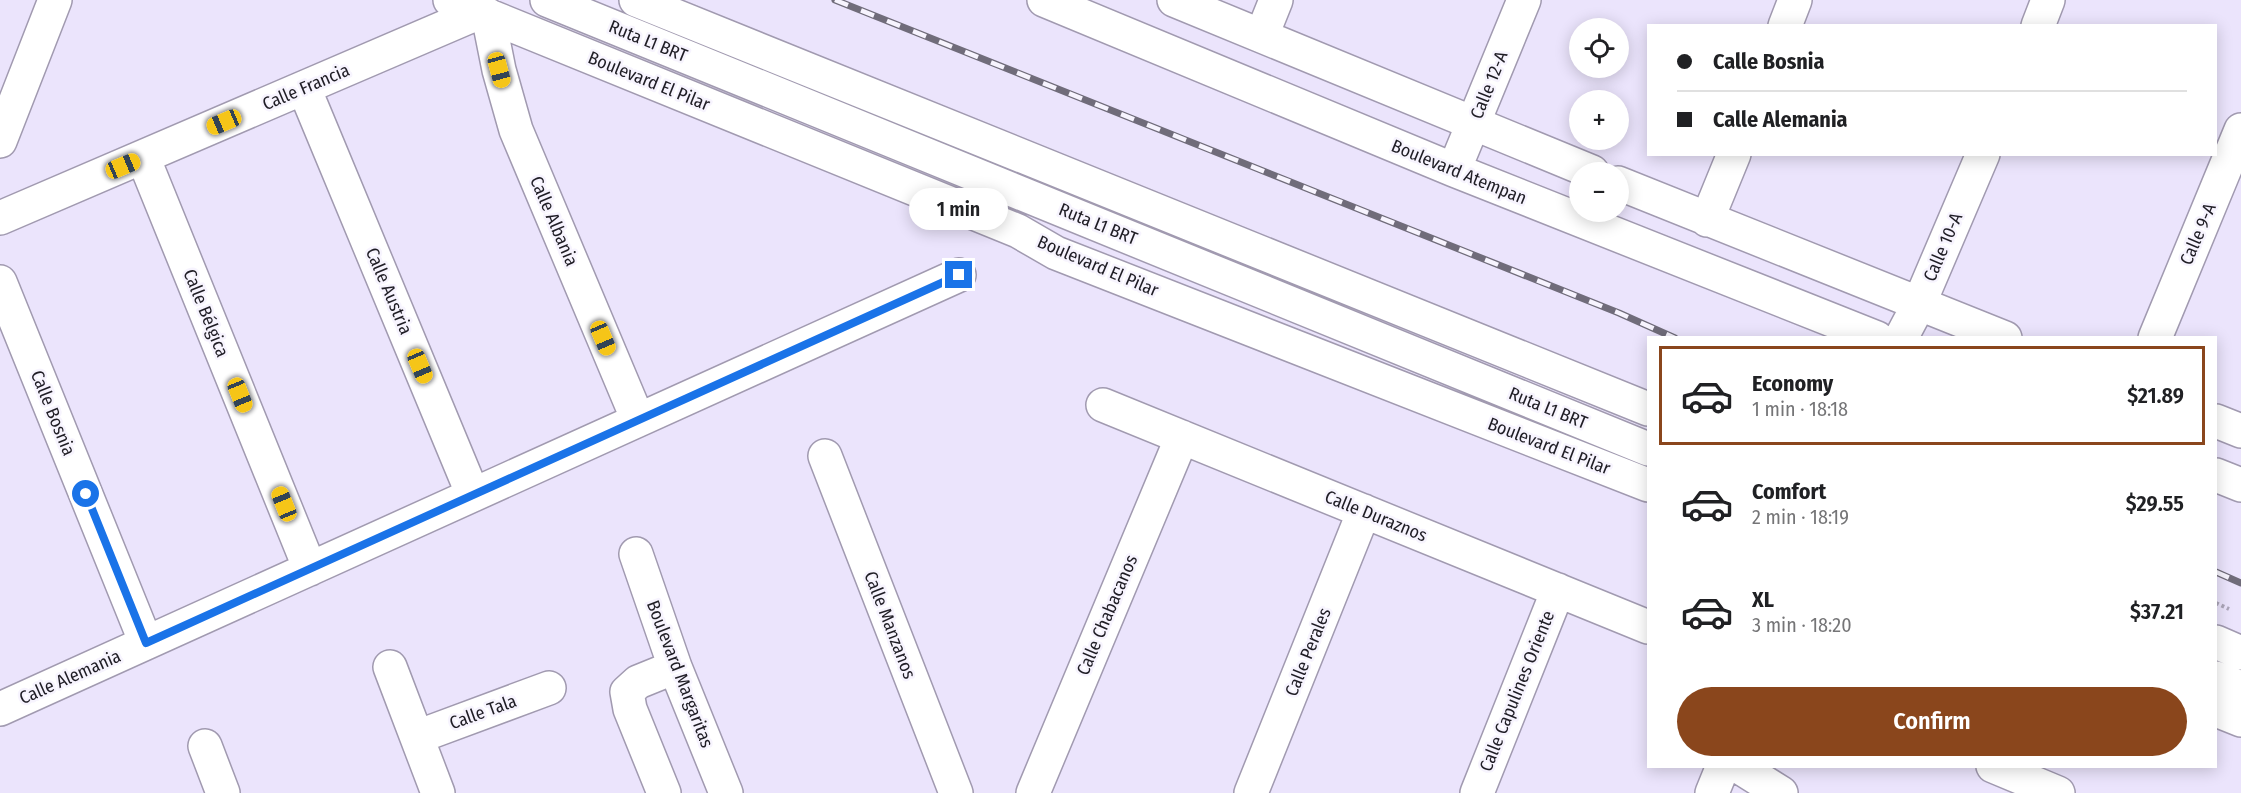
<!DOCTYPE html>
<meta charset="utf-8">
<style>
body{margin:0;font-family:"Fira Sans Condensed",sans-serif;background:#f2f2f2;color:#202124;height:100vh;display:flex;flex-direction:column;font-size:22px;white-space:nowrap}
*{box-sizing:border-box;margin:0}
p{font-size:20px;color:#757577}
.icon{flex:none;width:33px;height:33px;fill:none;stroke:currentColor;stroke-width:2;stroke-linecap:round;stroke-linejoin:round}
.map{position:relative;flex:1;overflow:hidden}
.sheet{position:absolute;left:1647px;top:336px;width:570px;height:432px;display:flex;flex-direction:column;background:#fff;border-radius:0px;box-shadow:0 3px 15px #0003}
.sheet>*{flex:none}
.banner{position:absolute;left:1647px;top:24px;width:570px;height:132px;border-radius:0px;box-shadow:0 3px 15px #0003;display:grid;align-content:center;height:132px;padding:0 30px;background:#fff}
.buttons{position:absolute;left:1569px;top:18px;display:grid;gap:12px}
.buttons a{display:grid;place-items:center;width:60px;height:60px;border-radius:50%;background:#fff;box-shadow:0 3px 15px #0003;font-size:30px}
.end{position:absolute;width:27px;height:27px;margin:-14px;border:8px solid #1a73e8;background:#fff;box-shadow:0 0 0 3px #fff}
.from{border-radius:50%}
.bubble{position:absolute;height:42px;border-radius:21px;background:#fff;box-shadow:0 3px 15px #0003;font-size:20px;font-weight:600;line-height:42px;text-align:center}
.car{position:absolute;width:18px;height:36px;margin:-18px -9px;border-radius:8px;box-shadow:0 0 4px 2px #0007;background:linear-gradient(#f5c518 24%,#345 0 40%,#f5c518 0 76%,#345 0 86%,#f5c518 0)}
.banner b{display:flex;align-items:center;gap:21px;height:57px;font-size:22px}
.banner b+b{border-top:2px solid #e0e0e0}
.banner i{width:15px;height:15px;background:#202124}
ul{padding:10px 0 0;list-style:none}
li{display:flex;align-items:center;gap:18px;height:99px;margin:0 12px 9px;padding:0 18px;border:3px solid transparent;border-radius:0px}
li div{flex:1}
li b{display:block;font-size:22px}
li em{font-style:normal;font-weight:600}
li.on{border-color:#8a461c}
li>.icon{width:54px;height:54px;stroke-width:1.5}
.action{display:flex;gap:12px;margin-top:auto;padding:12px 30px}
.action a{flex:1;height:69px;border-radius:36px;background:#8a461c;color:#fff;font-size:24px;font-weight:600;line-height:69px;text-align:center}
.map>svg:first-child{display:block}
</style>
<div class="map">
<svg width="2241" height="793" viewBox="0 0 2241 793">
<rect width="100%" height="100%" fill="#ebe4fc"/>
<g fill="none" stroke-linecap="round" stroke-linejoin="round">
<g stroke="#a19ab0" stroke-width="36">
<path id="minor" d="M450,0L1018,231L1056,253L1648,485
M547,0L1648,449
M636,0L1648,409
M1044,0L1454,170L1877,338
M1174,0L1592,172
M488,15L499,70L516,130L638,420
M1785,26L1795,0
M2038,26L2048,0
M1262,35L1276,0
M304,88L473,495
M0,141L55,0
M143,157L310,569
M1454,170L1524,0
M1618,183L2005,338
M0,218L480,12
M1707,220L1734,154
M0,282L146,643
M1901,338L1919,304L1983,154
M2155,338L2241,130
M1103,405L1648,627
M2216,421L2241,431
M825,456L956,793
M2216,475L2241,485
M636,554L675,667L726,793
M2216,642L2241,653
M390,667L438,793
M2216,678L2241,688
M0,709L959,275
M2216,710L2241,720
M417,737L549,688
M205,746L223,793
M1738,766L1781,793
M1993,766L2058,793
M664,793L630,709L627,692L638,682L675,667
M1033,793L1182,437
M1251,793L1364,511
M1477,793L1558,590
M1712,793L1723,766"/>
</g>
<path stroke="#aca6b9" stroke-width="4" stroke-dasharray="3 3" stroke-linecap="butt" d="M2216,603L2229,609"/>
<use href="#minor" stroke="#fff" stroke-width="33"/>
<g stroke="#706c7a" stroke-width="7">
<path id="rail" d="M835,0L1619,313L1675,338
M2216,572L2241,583"/>
</g>
<use href="#rail" stroke="#f7f4fe" stroke-width="4.5" stroke-dasharray="14" stroke-linecap="butt"/>
</g>
<g fill="none" stroke-linecap="round" stroke-linejoin="round">
<path stroke="#1a73e8" stroke-width="8" d="M86,494L146,643L959,275"/>
</g>
<g text-anchor="middle" dominant-baseline="central" stroke-width="5" stroke-linejoin="round" paint-order="stroke">
<g font-size="18" fill="#1f1d25" stroke="#f7f4fe">
<text transform="translate(648 41) rotate(22)">Ruta L1 BRT</text>
<text transform="translate(649 81) rotate(22)">Boulevard El Pilar</text>
<text transform="translate(1489 85) rotate(-68)">Calle 12-A</text>
<text transform="translate(306 87) rotate(-23)">Calle Francia</text>
<text transform="translate(1459 172) rotate(22)">Boulevard Atempan</text>
<text transform="translate(554 221) rotate(67)">Calle Albania</text>
<text transform="translate(1098 224) rotate(22)">Ruta L1 BRT</text>
<text transform="translate(2198 234) rotate(-67)">Calle 9-A</text>
<text transform="translate(1943 247) rotate(-67)">Calle 10-A</text>
<text transform="translate(1098 266) rotate(23)">Boulevard El Pilar</text>
<text transform="translate(389 291) rotate(67)">Calle Austria</text>
<text transform="translate(206 313) rotate(68)">Calle Bélgica</text>
<text transform="translate(1548 408) rotate(22)">Ruta L1 BRT</text>
<text transform="translate(53 413) rotate(68)">Calle Bosnia</text>
<text transform="translate(1549 446) rotate(21)">Boulevard El Pilar</text>
<text transform="translate(1376 516) rotate(22)">Calle Duraznos</text>
<text transform="translate(1107 615) rotate(-67)">Calle Chabacanos</text>
<text transform="translate(890 625) rotate(69)">Calle Manzanos</text>
<text transform="translate(1308 652) rotate(-68)">Calle Perales</text>
<text transform="translate(680 674) rotate(69)">Boulevard Margaritas</text>
<text transform="translate(70 677) rotate(-24)">Calle Alemania</text>
<text transform="translate(1517 691) rotate(-68)">Calle Capulines Oriente</text>
<text transform="translate(483 712) rotate(-20)">Calle Tala</text>
</g>
</g>
</svg>
<div class="buttons">
<a><svg class="icon" aria-label="locate" viewBox="0 0 24 24"><circle cx="12" cy="12" r="6"/><path d="M12 2v4M12 18v4M2 12h4M18 12h4"/></svg></a>
<a>+</a>
<a>−</a>
</div>
<i class="end from" style="left:86px;top:494px"></i>
<i class="end" style="left:959px;top:275px"></i>
<div class="bubble" style="left:909px;top:188px;width:99px">1 min</div>
<i class="car" style="left:499px;top:70px;rotate:165deg"></i>
<i class="car" style="left:224px;top:122px;rotate:247deg"></i>
<i class="car" style="left:123px;top:166px;rotate:67deg"></i>
<i class="car" style="left:603px;top:338px;rotate:157deg"></i>
<i class="car" style="left:420px;top:366px;rotate:157deg"></i>
<i class="car" style="left:240px;top:395px;rotate:158deg"></i>
<i class="car" style="left:284px;top:504px;rotate:338deg"></i>
<div class="banner">
<b><i class="from"></i>Calle Bosnia</b>
<b><i></i>Calle Alemania</b>
</div>
<section class="sheet">
<ul>
<li class="on"><svg class="icon" aria-label="car" viewBox="0 0 24 24"><path d="M5 17H2v-5l4-1 3-4h7l3 4 3 1v5h-3M9 17h6M6 11h13"/><circle cx="7" cy="17" r="2"/><circle cx="17" cy="17" r="2"/></svg><div><b>Economy</b><p>1 min · 18:18</p></div><em>$21.89</em></li>
<li><svg class="icon" aria-label="car" viewBox="0 0 24 24"><path d="M5 17H2v-5l4-1 3-4h7l3 4 3 1v5h-3M9 17h6M6 11h13"/><circle cx="7" cy="17" r="2"/><circle cx="17" cy="17" r="2"/></svg><div><b>Comfort</b><p>2 min · 18:19</p></div><em>$29.55</em></li>
<li><svg class="icon" aria-label="car" viewBox="0 0 24 24"><path d="M5 17H2v-5l4-1 3-4h7l3 4 3 1v5h-3M9 17h6M6 11h13"/><circle cx="7" cy="17" r="2"/><circle cx="17" cy="17" r="2"/></svg><div><b>XL</b><p>3 min · 18:20</p></div><em>$37.21</em></li>
</ul>
<div class="action"><a>Confirm</a></div>
</section>
</div>
